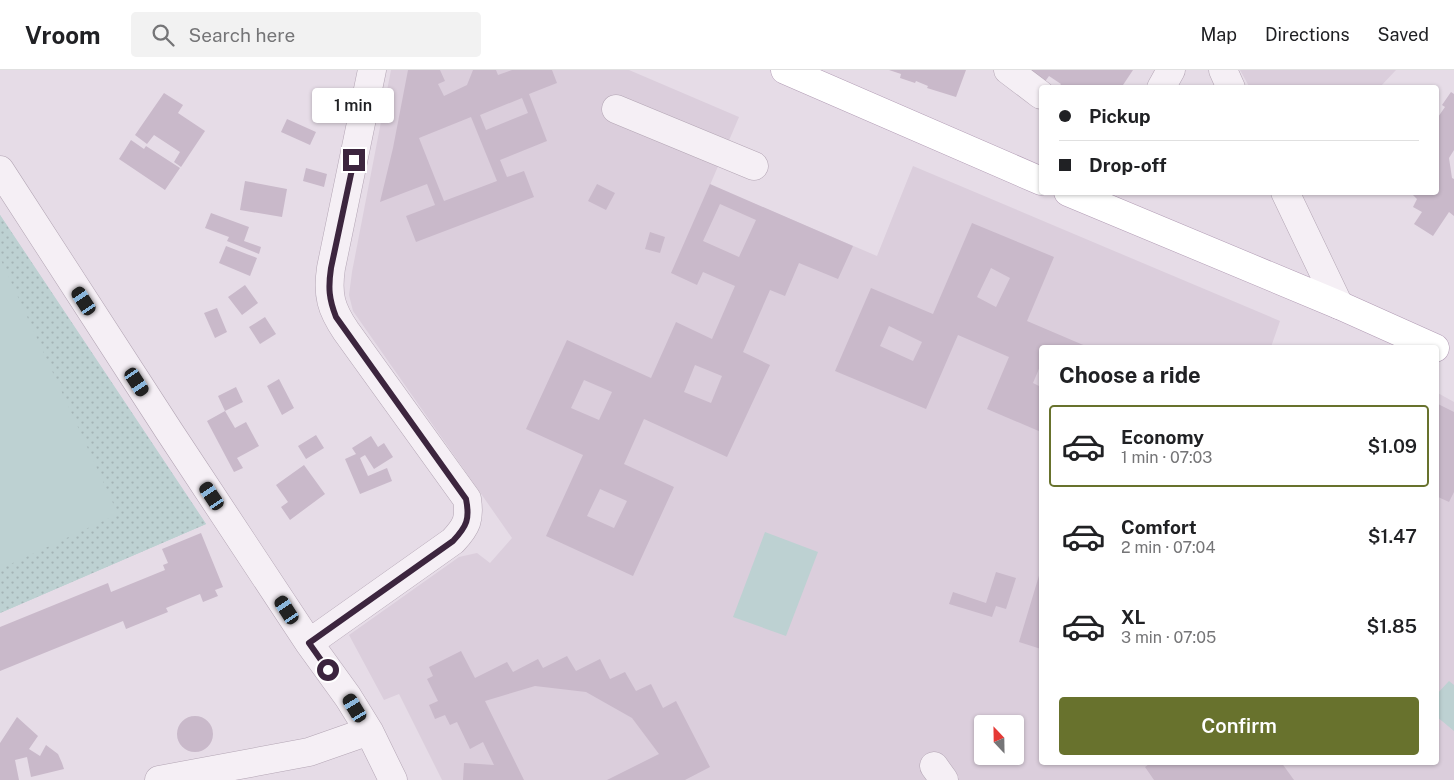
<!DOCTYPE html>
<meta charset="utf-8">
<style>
body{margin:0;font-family:"Public Sans",sans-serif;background:#f2f2f2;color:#202124;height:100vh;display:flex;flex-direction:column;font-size:19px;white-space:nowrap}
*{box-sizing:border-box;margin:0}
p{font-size:16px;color:#757577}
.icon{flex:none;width:28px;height:28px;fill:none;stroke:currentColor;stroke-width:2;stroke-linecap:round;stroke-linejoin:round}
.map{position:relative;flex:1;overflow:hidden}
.side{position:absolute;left:1039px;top:275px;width:400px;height:420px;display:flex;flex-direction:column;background:#fff;border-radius:5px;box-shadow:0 1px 4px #0004}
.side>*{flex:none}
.hud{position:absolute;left:1039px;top:15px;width:400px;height:110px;border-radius:5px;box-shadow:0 1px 4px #0004;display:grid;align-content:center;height:110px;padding:0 20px;background:#fff}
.needle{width:32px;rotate:338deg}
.fabs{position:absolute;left:974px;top:645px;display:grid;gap:10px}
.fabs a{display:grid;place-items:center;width:50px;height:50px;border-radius:5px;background:#fff;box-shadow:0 1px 4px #0004;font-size:25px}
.end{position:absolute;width:22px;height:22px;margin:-11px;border:6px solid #3c253e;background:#fff;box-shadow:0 0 0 2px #fff}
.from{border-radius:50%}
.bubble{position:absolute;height:35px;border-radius:5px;background:#fff;box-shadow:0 1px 4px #0004;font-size:16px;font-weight:600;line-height:35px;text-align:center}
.car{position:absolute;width:15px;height:30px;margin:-15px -8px;border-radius:6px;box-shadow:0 0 4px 1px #0007;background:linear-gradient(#222 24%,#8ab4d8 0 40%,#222 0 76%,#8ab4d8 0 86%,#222 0)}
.hud b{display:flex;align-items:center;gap:18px;height:48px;font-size:19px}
.hud b+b{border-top:1px solid #e0e0e0}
.hud i{width:12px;height:12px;background:#202124}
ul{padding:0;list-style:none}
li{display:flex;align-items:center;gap:15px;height:82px;margin:0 10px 8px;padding:0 10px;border:2px solid transparent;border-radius:5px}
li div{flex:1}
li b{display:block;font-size:19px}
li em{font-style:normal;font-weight:600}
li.active{border-color:#68722d}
li>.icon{width:45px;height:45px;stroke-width:1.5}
h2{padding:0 20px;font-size:22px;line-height:60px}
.action{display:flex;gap:10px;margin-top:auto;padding:10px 20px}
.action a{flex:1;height:58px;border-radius:5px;background:#68722d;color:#fff;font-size:20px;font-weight:600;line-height:58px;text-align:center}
header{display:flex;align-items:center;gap:30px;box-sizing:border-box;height:70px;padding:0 25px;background:#fff;border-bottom:1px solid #e0e0e0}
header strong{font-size:24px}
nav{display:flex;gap:28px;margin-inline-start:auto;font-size:18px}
.search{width:350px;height:45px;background:#f2f2f2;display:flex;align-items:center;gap:12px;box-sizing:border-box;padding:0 18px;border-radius:5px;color:#757577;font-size:19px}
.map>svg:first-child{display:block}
</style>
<header>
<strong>Vroom</strong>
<div class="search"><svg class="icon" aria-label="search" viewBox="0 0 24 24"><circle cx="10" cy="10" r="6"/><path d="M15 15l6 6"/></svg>Search here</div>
<nav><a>Map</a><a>Directions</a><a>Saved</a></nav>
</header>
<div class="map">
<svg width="1454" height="710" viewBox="0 0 1454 710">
<defs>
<pattern id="park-dots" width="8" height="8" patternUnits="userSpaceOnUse" patternTransform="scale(1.25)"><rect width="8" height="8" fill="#bdd1d2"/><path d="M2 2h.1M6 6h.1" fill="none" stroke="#a3b3b5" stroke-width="1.8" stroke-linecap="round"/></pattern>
</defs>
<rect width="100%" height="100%" fill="#e6dce7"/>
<path fill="#dbcedc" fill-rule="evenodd" d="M391,0H629L739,47L710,115L877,186L913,96L1280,251L1271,277L1041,278V692H1436V322L1454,332V710H442L399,624L384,630L349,565L459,487L477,483L490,493L512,468L353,241L349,225L352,202ZM982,654H1015V686H982Z
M1240,0H1396L1380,17L1250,18Z"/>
<path fill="#bdd1d2" d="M0,145L206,454L0,543Z
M765,462L818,482L786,566L733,547Z
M1449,611L1454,615V661L1436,646V625Z"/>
<path fill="url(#park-dots)" d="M0,145L206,454L0,543V499L118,444L0,188Z"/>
<path fill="#c9b9ca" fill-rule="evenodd" d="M408,0H440L445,11L438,14L444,26L467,15L473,0H496L498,5L512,0H552L557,13L529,24L547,71L500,90L507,107L524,101L534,127L416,172L406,146L435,135L427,114L380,132L393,78ZM522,28L528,43L486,60L480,45ZM471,47L497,111L444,131L419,68Z
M889,0H966L956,27L927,18L928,16L916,11L915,13L900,8L901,4Z
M1026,0H1133L1121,18H1058L1061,14L1049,6L1044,13Z
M1451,22L1454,24V80L1449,88L1452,108L1454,109V146L1449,142L1433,166L1414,154L1422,142L1413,137L1417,129L1410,122H1436V50L1445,37L1442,35Z
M164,23L183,35L178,43L205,61L181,97L174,92L180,82L154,65L147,74L135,65Z
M326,31L339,32L338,42L326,41Z
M287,49L316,62L310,75L281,62Z
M131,70L144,79L146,76L180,98L165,120L119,89Z
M306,98L327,104L324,117L303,111Z
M245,111L287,119L282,147L240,140Z
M597,114L615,123L606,140L588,131Z
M710,114L853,176L838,209L799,193L785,226L770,220L743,282L770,295L727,387L644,349L624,394L674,417L633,506L546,466L583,385L526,359L567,270L651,308L676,252L712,269L735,216L703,202L697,215L671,203ZM720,134L756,150L739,187L703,171ZM695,295L722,306L711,333L684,322ZM584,310L612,322L599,350L571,338ZM600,419L627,431L614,458L587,446Z
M211,143L249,157L244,171L261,177L259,184L227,171L229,167L205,158Z
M972,153L1054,187L1027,251L1088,277L1041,278V294L1033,313L1041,317V362L987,339L1009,287L958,265L926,339L835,301L871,218L933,244ZM991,198L1010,208L996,237L977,227ZM889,256L922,272L913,291L880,276Z
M650,162L665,167L660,183L645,179Z
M226,176L257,188L250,206L219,193Z
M245,215L258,233L242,245L228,227Z
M217,238L227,262L215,268L204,243Z
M265,247L276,264L260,274L249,257Z
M279,309L294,338L282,345L267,316Z
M236,317L243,332L225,341L218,326Z
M1436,333L1454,342V422L1449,432L1436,426Z
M225,341L235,358L246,352L259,376L237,388L243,398L234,402L207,351Z
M316,365L324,378L306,389L298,376Z
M371,366L378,377L384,373L393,387L374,399L365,385L360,388L368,406L387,398L392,411L360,424L345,389L356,384L352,378Z
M304,395L325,424L290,450L281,437L288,432L276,415Z
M201,463L223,517L215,520L218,526L203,532L200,524L166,538L168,542L126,559L123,551L0,601V557L108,513L111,522L165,500L163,495L168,493L162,479Z
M1041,499V579L1019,572Z
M996,502L1016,508L1006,539L996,536L992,547L949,534L953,522L986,533Z
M461,581L475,608L507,592L513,602L538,589L543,598L567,586L576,601L600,589L610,609L625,602L636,621L651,614L663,638L676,631L710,697L685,710H607L659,684L632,648L586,622L535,616L485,631L524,710H463L464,693L494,695L483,672L470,679L457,652L450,655L445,645L435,649L429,635L438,631L427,609L433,606L429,597Z
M177 664a18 18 0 1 1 36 0a18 18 0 1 1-36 0Z
M17,647L38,666L29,679L40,686L46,675L58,684L62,693L64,699L31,707L27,687L15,690L19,710H0V673Z
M1152,692H1281L1294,710H1154L1145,697Z"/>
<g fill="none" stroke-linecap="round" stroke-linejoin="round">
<g stroke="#b3a5b4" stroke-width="29">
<path id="minor" d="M1008,0L1041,25
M1223,0L1231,18
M1161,18L1171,0
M616,39L754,96
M0,100L169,361L309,573L348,627L369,661L393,710
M1285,122L1339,235
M309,573L453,471C467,456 470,449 467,429L346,261C331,239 327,225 331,198L372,0
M934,696L944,710
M159,710L309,682L369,661"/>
</g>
<g stroke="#b19bb4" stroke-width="29">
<path id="major" d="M785,0L1041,111
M1068,122L1339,235L1435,278"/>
</g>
<use href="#minor" stroke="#f5eff5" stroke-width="28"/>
<use href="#major" stroke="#fff" stroke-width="28"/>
</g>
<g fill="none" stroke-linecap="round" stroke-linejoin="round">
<path stroke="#3c253e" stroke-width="6" d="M328,600L309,573L453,471C467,456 470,449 466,429L336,247C329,229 328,218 331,198L354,90"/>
</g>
</svg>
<div class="fabs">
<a><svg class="needle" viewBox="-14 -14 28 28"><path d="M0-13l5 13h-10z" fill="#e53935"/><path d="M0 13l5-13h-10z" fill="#757577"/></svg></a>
</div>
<i class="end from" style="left:328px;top:600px"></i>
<i class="end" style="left:354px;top:90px"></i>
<div class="bubble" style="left:312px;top:18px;width:82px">1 min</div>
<i class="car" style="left:84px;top:231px;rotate:327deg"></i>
<i class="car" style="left:137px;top:312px;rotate:147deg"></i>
<i class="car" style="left:212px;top:426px;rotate:326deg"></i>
<i class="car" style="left:287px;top:540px;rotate:327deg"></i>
<i class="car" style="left:355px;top:638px;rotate:329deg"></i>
<div class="hud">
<b><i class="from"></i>Pickup</b>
<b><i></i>Drop-off</b>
</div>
<section class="side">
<h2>Choose a ride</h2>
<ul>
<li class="active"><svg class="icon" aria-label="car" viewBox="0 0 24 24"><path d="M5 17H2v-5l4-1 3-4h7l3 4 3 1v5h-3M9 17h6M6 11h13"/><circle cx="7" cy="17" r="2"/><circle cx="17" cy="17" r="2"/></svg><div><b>Economy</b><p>1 min · 07:03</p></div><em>$1.09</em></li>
<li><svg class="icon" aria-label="car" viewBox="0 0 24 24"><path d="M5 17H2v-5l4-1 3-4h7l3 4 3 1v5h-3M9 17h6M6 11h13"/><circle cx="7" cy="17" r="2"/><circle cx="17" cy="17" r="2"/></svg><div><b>Comfort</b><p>2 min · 07:04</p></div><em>$1.47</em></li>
<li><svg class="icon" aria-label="car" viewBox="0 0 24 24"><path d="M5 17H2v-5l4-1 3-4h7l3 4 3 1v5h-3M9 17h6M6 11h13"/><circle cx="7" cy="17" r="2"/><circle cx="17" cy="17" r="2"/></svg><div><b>XL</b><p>3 min · 07:05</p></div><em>$1.85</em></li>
</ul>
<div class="action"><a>Confirm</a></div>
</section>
</div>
